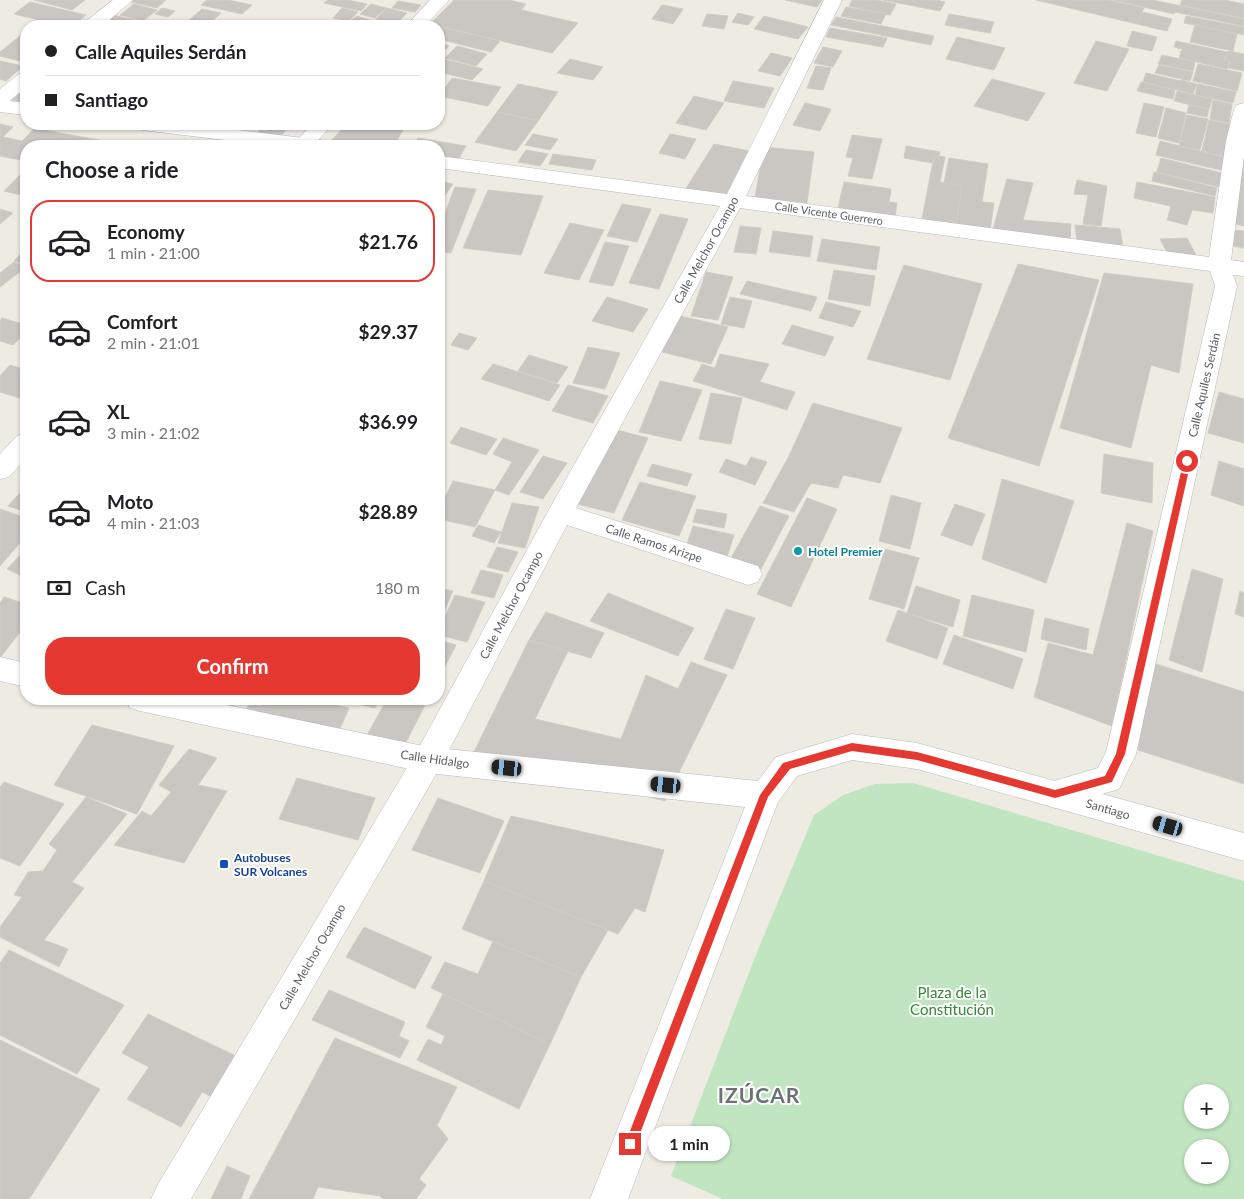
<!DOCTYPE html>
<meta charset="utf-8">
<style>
body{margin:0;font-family:Lato,sans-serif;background:#f6f6f6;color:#202124;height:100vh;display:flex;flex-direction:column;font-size:19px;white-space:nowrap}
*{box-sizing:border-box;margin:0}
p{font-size:16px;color:#757577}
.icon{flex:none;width:28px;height:28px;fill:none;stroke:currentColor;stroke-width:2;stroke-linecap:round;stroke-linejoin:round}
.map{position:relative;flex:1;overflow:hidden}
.side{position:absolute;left:20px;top:140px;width:425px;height:565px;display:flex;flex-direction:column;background:#fff;border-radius:20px;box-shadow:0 1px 4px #0004}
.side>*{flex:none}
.hud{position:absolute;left:20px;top:20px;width:425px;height:110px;border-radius:20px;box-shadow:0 1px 4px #0004;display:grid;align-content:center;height:110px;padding:0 25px;background:#fff}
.controls{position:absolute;left:1184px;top:1084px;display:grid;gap:10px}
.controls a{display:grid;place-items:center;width:45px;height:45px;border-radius:50%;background:#fff;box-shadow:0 1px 4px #0004;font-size:25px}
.end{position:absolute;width:22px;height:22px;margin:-11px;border:6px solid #e53831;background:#fff;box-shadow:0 0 0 2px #fff}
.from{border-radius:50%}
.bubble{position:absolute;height:35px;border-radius:18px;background:#fff;box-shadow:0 1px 4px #0004;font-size:16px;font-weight:700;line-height:35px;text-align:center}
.car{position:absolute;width:15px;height:30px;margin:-15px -8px;border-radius:6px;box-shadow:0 0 4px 1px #0007;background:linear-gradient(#222 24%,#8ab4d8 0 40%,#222 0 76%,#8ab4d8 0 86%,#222 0)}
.hud b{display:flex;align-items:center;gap:18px;height:48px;font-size:19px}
.hud b+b{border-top:1px solid #e0e0e0}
.hud i{width:12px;height:12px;background:#202124}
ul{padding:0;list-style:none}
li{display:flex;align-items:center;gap:15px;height:82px;margin:0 10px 8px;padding:0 15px;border:2px solid transparent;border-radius:20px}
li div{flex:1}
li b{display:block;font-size:19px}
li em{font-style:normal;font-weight:700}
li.on{border-color:#e53831}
li>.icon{width:45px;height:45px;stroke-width:1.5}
h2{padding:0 25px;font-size:22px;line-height:60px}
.pay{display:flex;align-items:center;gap:12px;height:55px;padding:0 25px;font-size:19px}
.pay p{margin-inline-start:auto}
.button{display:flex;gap:10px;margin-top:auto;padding:10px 25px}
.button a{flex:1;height:58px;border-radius:20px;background:#e53831;color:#fff;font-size:20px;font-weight:700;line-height:58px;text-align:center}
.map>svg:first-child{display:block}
</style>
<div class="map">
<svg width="1244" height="1199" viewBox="0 0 1244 1199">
<rect width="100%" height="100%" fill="#eeebe3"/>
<path fill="#c1e5c0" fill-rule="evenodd" d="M913,783L1244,881V1199H723L671,1176L755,957L814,815L843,795L875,784ZM1192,1092H1220V1120H1192ZM1192,1148H1220V1175H1192Z"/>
<path fill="#cac7c2" stroke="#d2ccc1" d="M34,0H85L72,10Z
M129,0H166L157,8L127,1Z
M207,0H228L252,5L242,14L201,5Z
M328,0H347L367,4L361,11L324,3Z
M454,0H509L526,4L521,10L578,23L552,53L430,24Z
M785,0H822L817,7Z
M852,0H876L896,4L890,15L849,6Z
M883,0H936L945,2L940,11Z
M1036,0H1108L1144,8L1137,24Z
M1113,0H1152L1244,19V26L1175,12L1174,14Z
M1182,0H1224L1244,4V18L1180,5Z
M398,1L421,5L415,12L392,8Z
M30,2L86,15L72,26H65L14,14Z
M134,4L157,10L143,21L120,15Z
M371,4L386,8L375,18L360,14Z
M662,5L683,9L673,24L652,19Z
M846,7L886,14L881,24L841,16Z
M162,8L175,11L168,17L155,14Z
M342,8L358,12L349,21L333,18Z
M387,8L407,13L396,24L376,19Z
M202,9L221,13L207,26L187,22Z
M1142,12L1172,19L1167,31L1137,24Z
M738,13L754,17L748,25L732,22Z
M109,14L151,24L148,26H95Z
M707,14L728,16L724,29L702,26Z
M949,14L994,22L990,33L945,25Z
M357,16L370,20L363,26L346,25Z
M764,16L808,27L798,39L754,29Z
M1186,16L1244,27V35L1184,23Z
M836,17L934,36L931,45L831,25Z
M1195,25L1237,34L1233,51L1190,42Z
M439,27L500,41L491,52L439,39Z
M830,28L887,38L883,47L826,37Z
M26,31V61L24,62L0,56V52Z
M1132,31L1157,37L1152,51L1127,46Z
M957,37L1005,48L994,70L946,59Z
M1096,41L1129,49L1107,91L1074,83Z
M1176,41L1227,52L1224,60L1229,61L1227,69L1179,58L1182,49L1174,47Z
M439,43L449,46L439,56Z
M457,46L487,54L476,66L445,58Z
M823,47L842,51L833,67L814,63Z
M1228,51L1244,54V71L1228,68L1230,61L1225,60Z
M771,53L792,58L780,76L758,71Z
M1162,55L1195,62L1193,71L1158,64Z
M439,58L483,69L472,80L439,72Z
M570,59L603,67L593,80L557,73Z
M0,61L23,66L6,81L0,79Z
M1198,64L1242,73L1237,91L1193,81Z
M1159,65L1193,72L1190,81L1155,73Z
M816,66L831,68L823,90L807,88Z
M1146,73L1181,81L1178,90L1143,82Z
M452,78L501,87L488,106L439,96Z
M992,79L1045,93L1028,121L974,106Z
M1181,80L1197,84L1193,94L1178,90Z
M733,81L774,88L764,108L724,101Z
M1141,82L1175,90L1173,99L1137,91Z
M518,84L558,92L538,121L497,112Z
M1198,84L1236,92L1233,103L1195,95Z
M26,88V102L12,100Z
M1177,91L1212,99L1209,109L1174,101Z
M694,96L724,103L706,130L676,123Z
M1213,100L1232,104L1229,123L1210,119Z
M805,103L831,109L820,131L793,125Z
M1144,103L1164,107L1156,137L1136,133Z
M1189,105L1209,109L1207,117L1187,113Z
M1166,108L1186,113L1179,143L1158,138Z
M497,112L538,121L516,151L475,142Z
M1187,115L1208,119L1200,150L1179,146Z
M1209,120L1230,124L1224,156L1202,151Z
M0,124L13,127L3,137L22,141L35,128L60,133L47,146H26V161L0,156Z
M220,124H242L233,133L214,131Z
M265,124H291L280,137L257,133Z
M347,124H406L394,146H343L328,144Z
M60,133L120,144L117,146H47Z
M533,134L558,139L550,150L525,145Z
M670,134L696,139L685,159L659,153Z
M852,135L882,139L872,179L848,176L853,158L846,157Z
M418,138L466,146L458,160L439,157V146H412Z
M1160,141L1224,157L1221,170L1156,155Z
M1244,142V226L1231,223Z
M714,144L750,151L726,196L685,190Z
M906,146L940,152L939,156H934L933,163L904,158Z
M764,147L814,152L807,203L755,197Z
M526,150L548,154L540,166L518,162Z
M553,154L596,160L592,170L549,164Z
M934,156L945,157L940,182L962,186L956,224L922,219Z
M949,158L988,164L982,202L994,203L990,230L956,224L962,186L944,183Z
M1161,158L1226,174L1223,188L1157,172Z
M23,172H26V196L4,191Z
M1154,172L1217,188L1215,196L1152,181Z
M1007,179L1033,183L1023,220L1071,224L1070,240L992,233Z
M1077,180L1107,186L1101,226L1083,224L1088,195L1074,194Z
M439,181L453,184L439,204Z
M844,182L891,189L889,202L897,203L895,217L838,208Z
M1137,182L1215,197L1213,213L1192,210L1187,225L1167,220L1171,206L1134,198Z
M455,187L476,189L451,253L439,252V229Z
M488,190L543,196L521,255L463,248Z
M622,204L651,209L637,242L607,236Z
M0,209L13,213L0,224Z
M660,214L688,219L659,289L629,283Z
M570,223L604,230L579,280L544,273Z
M1075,225L1120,229L1123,247L1077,242Z
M740,226L761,228L756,254L734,252Z
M1230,230L1244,231V248L1232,246Z
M773,231L813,236L810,257L769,252Z
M1187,238L1197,257L1170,258L1160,239Z
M822,239L880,247L876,270L817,261Z
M605,242L629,246L613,286L589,282Z
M26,248V264L14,261Z
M14,262L26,267L0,287V273Z
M1018,264L1099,280L1039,466L948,438Z
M904,265L982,284L950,380L867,359Z
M834,270L875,276L870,306L828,299Z
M706,272L733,277L718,320L691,316Z
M1104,273L1193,284L1179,373L1151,365L1131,448L1060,428Z
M747,281L817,297L811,311L740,294Z
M607,297L648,309L633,332L592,321Z
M730,297L752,301L744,328L721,324Z
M826,302L861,311L853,327L819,318Z
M680,316L728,327L711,364L662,352Z
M2,318L26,325V332L13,345L0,341V321Z
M792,325L834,337L825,356L782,344Z
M459,333L477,338L468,350L451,345Z
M588,347L620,353L605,389L573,383Z
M720,354L769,364L760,382L795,392L787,410L693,381L702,364L715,368Z
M529,355L568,367L557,383L518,371Z
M493,364L560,385L549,401L481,379Z
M10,365L26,370V400L0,392V376Z
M660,381L702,390L681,441L639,432Z
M568,385L608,396L593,423L552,411Z
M1219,392L1244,399V443L1208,433Z
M711,393L742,398L731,444L699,439Z
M813,403L902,428L880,483L843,475L838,488L811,483L794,512L763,503L789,456Z
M461,427L497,439L486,455L450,443Z
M613,429L648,438L614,513L577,504Z
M503,438L539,450L509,495L495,490L512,462L493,454Z
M1104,454L1153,463L1152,503L1101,493Z
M543,456L567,463L543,499L520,492Z
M751,457L767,462L755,485L719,472L726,459L746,466Z
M1219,461L1244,469V506L1211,495Z
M652,464L692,474L687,486L647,476Z
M1002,479L1074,501L1046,583L982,559Z
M453,481L495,490L475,527L439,519V510Z
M640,482L696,496L679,536L622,520Z
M26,486V512L8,506Z
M891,495L921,503L910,549L879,541Z
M807,498L837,509L791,607L757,594Z
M512,503L539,507L525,548L498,543Z
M955,504L985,514L972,546L941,535Z
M760,506L789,516L761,569L731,558Z
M0,509L26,518V536L0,566Z
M697,509L727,514L724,528L693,522Z
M1127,523L1153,531L1112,726L1034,697L1048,643L1093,655Z
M478,525L501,532L494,543L472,536Z
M693,526L734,535L726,560L685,550Z
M497,547L518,552L508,572L487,567Z
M26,549V578L7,569Z
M885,549L919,558L904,609L869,599Z
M1192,569L1223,579L1202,672L1169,660Z
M481,570L503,575L494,598L471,593Z
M916,586L960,600L953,627L907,613Z
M439,588L453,591L443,614L439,613Z
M1240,591L1244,593V617L1235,614Z
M608,593L694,628L678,656L590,621Z
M455,595L485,602L467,642L439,635V629Z
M972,595L1034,610L1026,652L963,636Z
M4,597L26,604V624L0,658V603Z
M726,609L755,618L733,669L704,659Z
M898,610L948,628L937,659L886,641Z
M546,612L604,633L591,658L529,640Z
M1045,618L1089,629L1086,650L1041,639Z
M954,635L1023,659L1013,689L943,664Z
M439,640L456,645L439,678Z
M529,640L568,651L535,719L621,739L646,675L678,689L691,662L727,675L665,801L627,791L470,760Z
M1153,663L1244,692V784L1138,750Z
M153,699H237L229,715Z
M252,699H305L349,708L338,733L244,713Z
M336,699H379L375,708Z
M387,699H428L402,750L365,739Z
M92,725L174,746L137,814L54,785Z
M189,749L217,758L198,785L227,791L184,863L114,845L142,811L151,816L171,792L159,785Z
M297,778L375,798L358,840L279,819Z
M4,782L64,804L20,866L0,858V787Z
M86,797L127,814L72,882L84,888L44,940L68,949L59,967L0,937V927L22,897L14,895L28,872L43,871L57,850L49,844Z
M438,798L504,821L480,873L412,850Z
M511,816L664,850L645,912L635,908L618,934L484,881Z
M484,881L608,930L581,977L462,929Z
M364,927L432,957L415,989L346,957Z
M493,941L581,977L550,1044L431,988L445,962L478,974Z
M9,950L124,1005L77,1074L0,1035V963Z
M329,990L405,1022L399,1036L409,1041L400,1058L312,1020Z
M443,994L550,1044L519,1109L417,1060L428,1039L441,1045L445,1036L426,1027Z
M148,1014L236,1056L212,1097L202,1092L181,1127L127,1099L149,1067L122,1053Z
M335,1038L457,1087L437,1125L448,1139L419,1179L426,1185L416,1199H383L380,1196L318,1187L313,1199H249Z
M0,1040L100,1089L29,1199H0Z
M227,1166L250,1176L241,1199H211Z"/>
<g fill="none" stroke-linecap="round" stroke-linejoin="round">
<g stroke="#b6b9bd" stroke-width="1">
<path id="street" d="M824,0H842L746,196L1209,257L1226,141L1234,109L1237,105L1244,103V156L1231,260L1244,262V276L1233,275L1237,286L1136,754L1119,789L1055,808L1044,804L1040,794L1044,784L1098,768L1106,752L1215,286L1210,271L740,208L576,508L758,566L762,574L758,582L748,585L567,525L439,769L191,1199H151L157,1186L417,751L551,506L720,206L439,168V156L727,194Z
M0,100L26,103V115L0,112Z
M132,124H188L320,140L327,142L330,146H274L142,130L135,128Z"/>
</g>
<g stroke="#b7babf" stroke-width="1">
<path id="secondary" d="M113,0H133L102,26H82L85,22Z
M430,0H449L425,26H406Z
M26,72V87L7,103L0,105V89L19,74Z
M312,124H333L313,146H292Z
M26,433V458L9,477L0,479V454L17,436Z
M0,657L26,663V687L0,681Z
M125,699H198L428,747L758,781L776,757L852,734L917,743L1244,833V861L917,769L852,760L797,776L778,802L628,1199H590L745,807L428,773L140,711L130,708Z"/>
</g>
<use href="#street" fill="#fff" fill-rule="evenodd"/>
<use href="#secondary" fill="#fff" fill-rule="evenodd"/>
</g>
<path fill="#e53831" d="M1184,459H1190L1191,461L1125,754L1112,782L1055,798L917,760L852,751L790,769L768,797L636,1144L634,1148L630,1149L627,1148L625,1144L760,795L783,763L852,743L917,752L1055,790L1105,776L1116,754Z"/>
<circle fill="#0f9aa8" stroke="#fff" stroke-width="2" cx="798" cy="551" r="5"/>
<rect fill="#1a4fb4" stroke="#fff" stroke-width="2" x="219" y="859" width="10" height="10" rx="2.5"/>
<g text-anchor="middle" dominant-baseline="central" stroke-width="4" stroke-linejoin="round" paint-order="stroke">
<g font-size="11" fill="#5b5f63" stroke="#fff">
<text transform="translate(829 213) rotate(8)">Calle Vicente Guerrero</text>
</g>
<g font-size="12" fill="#5b5f63" stroke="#fff">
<text transform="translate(706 250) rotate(-61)">Calle Melchor Ocampo</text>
<text transform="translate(1204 385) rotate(-77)">Calle Aquiles Serdán</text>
<text transform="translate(654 543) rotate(18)">Calle Ramos Arizpe</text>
<text transform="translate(511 605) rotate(-62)">Calle Melchor Ocampo</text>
<text transform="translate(435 759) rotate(8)">Calle Hidalgo</text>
<text transform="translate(1108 809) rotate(16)">Santiago</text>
<text transform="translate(312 957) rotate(-60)">Calle Melchor Ocampo</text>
</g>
<g font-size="12" font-weight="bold" fill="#0d838f" stroke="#fff" text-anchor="start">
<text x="808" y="551">Hotel Premier</text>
</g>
<g font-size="12" font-weight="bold" fill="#164399" stroke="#fff" text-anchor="start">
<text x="234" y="857">Autobuses<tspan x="234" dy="14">SUR Volcanes</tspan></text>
</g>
<g font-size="15" fill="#378638" stroke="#fff">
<text x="952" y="992">Plaza de la<tspan x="952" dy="17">Constitución</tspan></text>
</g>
<g font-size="21" font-weight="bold" letter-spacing="1" fill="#6c7175" stroke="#fff">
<text x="759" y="1094">IZÚCAR</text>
</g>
</g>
</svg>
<div class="controls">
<a>+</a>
<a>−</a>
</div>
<i class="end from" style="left:1187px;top:461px"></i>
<i class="end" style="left:630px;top:1144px"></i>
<div class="bubble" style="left:648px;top:1126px;width:82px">1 min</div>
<i class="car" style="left:507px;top:768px;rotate:276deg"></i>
<i class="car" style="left:666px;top:785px;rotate:276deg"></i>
<i class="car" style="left:1168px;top:826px;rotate:286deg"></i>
<div class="hud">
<b><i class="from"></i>Calle Aquiles Serdán</b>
<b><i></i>Santiago</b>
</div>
<section class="side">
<h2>Choose a ride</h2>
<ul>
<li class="on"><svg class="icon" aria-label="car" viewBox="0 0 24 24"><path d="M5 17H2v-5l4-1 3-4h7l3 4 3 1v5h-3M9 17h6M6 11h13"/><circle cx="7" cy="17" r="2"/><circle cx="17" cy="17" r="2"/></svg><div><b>Economy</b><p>1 min · 21:00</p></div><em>$21.76</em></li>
<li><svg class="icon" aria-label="car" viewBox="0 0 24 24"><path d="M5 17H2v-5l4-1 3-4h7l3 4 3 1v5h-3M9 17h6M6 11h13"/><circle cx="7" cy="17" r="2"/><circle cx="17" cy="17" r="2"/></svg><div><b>Comfort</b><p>2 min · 21:01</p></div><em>$29.37</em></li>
<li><svg class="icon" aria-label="car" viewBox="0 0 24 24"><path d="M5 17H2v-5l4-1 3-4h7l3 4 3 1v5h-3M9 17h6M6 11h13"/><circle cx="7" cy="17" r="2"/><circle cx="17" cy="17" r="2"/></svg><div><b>XL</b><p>3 min · 21:02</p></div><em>$36.99</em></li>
<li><svg class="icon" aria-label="car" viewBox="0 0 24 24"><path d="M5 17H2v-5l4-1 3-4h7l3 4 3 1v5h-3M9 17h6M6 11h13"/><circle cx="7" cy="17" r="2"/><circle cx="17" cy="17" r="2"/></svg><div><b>Moto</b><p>4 min · 21:03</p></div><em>$28.89</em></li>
</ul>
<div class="pay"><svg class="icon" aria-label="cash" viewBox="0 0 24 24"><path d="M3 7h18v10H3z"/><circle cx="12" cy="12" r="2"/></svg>Cash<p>180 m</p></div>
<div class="button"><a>Confirm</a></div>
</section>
</div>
